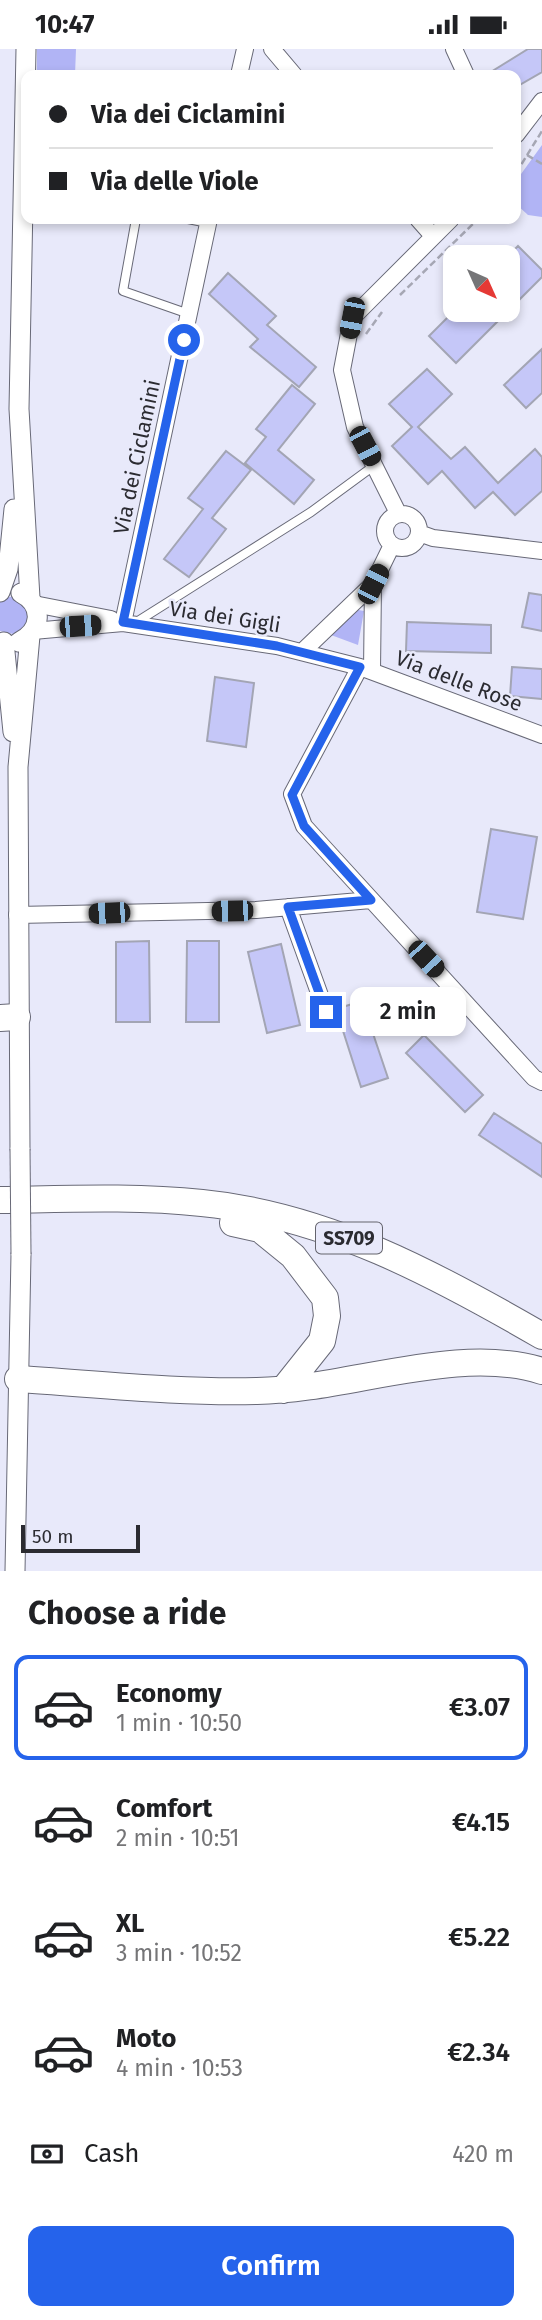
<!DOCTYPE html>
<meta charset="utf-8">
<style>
body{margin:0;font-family:"Fira Sans",sans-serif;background:#f6f6f6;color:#202124;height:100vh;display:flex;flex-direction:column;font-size:26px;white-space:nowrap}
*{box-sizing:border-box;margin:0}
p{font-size:23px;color:#757577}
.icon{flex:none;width:38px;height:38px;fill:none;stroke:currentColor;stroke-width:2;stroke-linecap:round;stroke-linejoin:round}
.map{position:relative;height:1522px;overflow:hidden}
.details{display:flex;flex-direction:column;background:#fff;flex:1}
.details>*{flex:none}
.guide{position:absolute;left:21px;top:21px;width:500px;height:154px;border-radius:14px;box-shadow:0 4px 10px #0003;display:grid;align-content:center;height:154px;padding:0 28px;background:#fff}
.needle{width:46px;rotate:135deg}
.fabs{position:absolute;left:443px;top:196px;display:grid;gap:14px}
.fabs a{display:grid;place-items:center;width:77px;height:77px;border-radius:14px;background:#fff;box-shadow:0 4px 10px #0003;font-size:35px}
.scale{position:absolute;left:21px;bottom:18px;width:119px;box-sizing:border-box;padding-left:7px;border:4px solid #2b2b31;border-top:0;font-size:19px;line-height:24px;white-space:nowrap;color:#2b2b31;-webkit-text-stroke:5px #e8e9fa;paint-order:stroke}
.end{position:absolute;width:32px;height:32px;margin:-16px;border:9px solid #2563eb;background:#fff;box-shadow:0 0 0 4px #fff}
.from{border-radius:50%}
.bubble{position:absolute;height:49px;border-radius:14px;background:#fff;box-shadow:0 4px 10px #0003;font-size:23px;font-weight:600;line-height:49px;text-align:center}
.car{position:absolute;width:21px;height:42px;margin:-21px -10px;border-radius:9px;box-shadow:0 0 5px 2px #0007;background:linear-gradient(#222 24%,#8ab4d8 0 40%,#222 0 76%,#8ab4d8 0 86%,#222 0)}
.guide b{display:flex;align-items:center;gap:24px;height:66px;font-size:26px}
.guide b+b{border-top:2px solid #e0e0e0}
.guide i{width:18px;height:18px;background:#202124}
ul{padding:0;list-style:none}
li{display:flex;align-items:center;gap:21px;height:105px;margin:0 14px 10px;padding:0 14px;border:4px solid transparent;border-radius:14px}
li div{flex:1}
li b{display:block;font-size:26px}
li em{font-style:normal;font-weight:600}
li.selected{border-color:#2563eb}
li>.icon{width:63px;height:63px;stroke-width:1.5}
h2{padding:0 28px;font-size:32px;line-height:84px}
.pay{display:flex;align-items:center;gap:18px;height:77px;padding:0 28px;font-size:26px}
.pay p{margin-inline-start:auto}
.primary-button{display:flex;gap:14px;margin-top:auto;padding:14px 28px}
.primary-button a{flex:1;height:80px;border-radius:14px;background:#2563eb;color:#fff;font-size:28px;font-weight:600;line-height:80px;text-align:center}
.status{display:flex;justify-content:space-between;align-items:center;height:49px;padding:0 35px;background:#fff;direction:ltr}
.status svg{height:19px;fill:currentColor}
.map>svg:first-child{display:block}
</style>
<div class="status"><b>10:47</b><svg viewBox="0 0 49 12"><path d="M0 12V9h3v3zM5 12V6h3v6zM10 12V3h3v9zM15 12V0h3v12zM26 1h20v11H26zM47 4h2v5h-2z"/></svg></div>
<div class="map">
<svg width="542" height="1522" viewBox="0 0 542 1522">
<rect width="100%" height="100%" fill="#e8e9fa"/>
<path fill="#b1b4f5" d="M37,0H76L75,26H37Z
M542,96V168L528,166L516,155V132Z
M7,548H19L32,568L18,586L0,582V552Z
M353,560L364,562L358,596L331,586Z"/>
<path fill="#c5c7f8" stroke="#a3a5b4" stroke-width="2" d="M528,0H542V23L516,38V26H486Z
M518,197L542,221V228L456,314L429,287L455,261H508L507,208Z
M228,224L276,267L267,276L316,318L299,338L250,298L258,290L209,245Z
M542,300V344L526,359L504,336Z
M427,320L452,345L418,378L451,410L465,398L498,434L535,400L542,408V442L515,466L493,443L475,459L442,422L428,435L392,397L412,378L389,355Z
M292,336L315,355L278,401L314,431L294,455L245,414L266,388L256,380Z
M226,402L251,421L212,469L226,480L189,528L164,510L203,460L188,449Z
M529,544L542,546V582L522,578Z
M407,573L491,576V604L406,602Z
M512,618L542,620V650L510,647Z
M215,628L254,634L246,698L207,692Z
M491,780L537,788L523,870L477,863Z
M149,892L150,973H116V893Z
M187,892H219V973H186Z
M281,895L300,976L267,984L248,903Z
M362,952L388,1029L361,1038L336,960Z
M424,986L483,1046L465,1063L406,1004Z
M494,1064L542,1095V1128L479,1086Z"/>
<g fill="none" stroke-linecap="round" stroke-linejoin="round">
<g stroke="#686977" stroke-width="10">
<path id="service" d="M136,170L123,242L189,265
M188,170L208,174
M135,574L311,463L375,416"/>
</g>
<g stroke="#686977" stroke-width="18">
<path id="minor" d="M272,0L294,26
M454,0L466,26
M239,26L245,0
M516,86L542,52
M418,170L433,187
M398,464L355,378L342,321L352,269L451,170
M385 482a17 17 0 1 1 34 0a17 17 0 1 1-34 0Z
M419,484L433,489L542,502
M34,555L111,570
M123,574L209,170
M33,582L123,574L277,597L360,618L542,686
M302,603L373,535L392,496
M360,618L292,745L304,777L534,1029L542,1033
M372,622L373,535
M288,858L326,963
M17,866L256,861L371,851"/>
</g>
<g stroke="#686977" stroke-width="21">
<path id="tertiary" d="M26,0L19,360L30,549
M0,543L8,520L14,460
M4,593L13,683
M19,593C42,582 44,556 21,544
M20,1100L18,718L30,587
M15,1522L21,1205"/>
</g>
<g stroke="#686977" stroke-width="28">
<path id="trunk" d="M0,969L17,968
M0,1151C67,1150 135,1147 202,1154C326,1166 437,1226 542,1287
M233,1174L260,1180L293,1207L325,1249L327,1267L322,1292L283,1341
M18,1330C97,1335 178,1344 257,1342C346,1341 457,1295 542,1322"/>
</g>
<path stroke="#a6a7b4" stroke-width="2.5" stroke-dasharray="7 3.5" stroke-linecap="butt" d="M527,106L542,115
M516,124L542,82
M400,246L478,170
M366,285L382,263"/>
<use href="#service" stroke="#fff" stroke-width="8"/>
<use href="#minor" stroke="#fff" stroke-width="16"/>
<use href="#tertiary" stroke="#fff" stroke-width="19"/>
<use href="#trunk" stroke="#fff" stroke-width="26"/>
<g stroke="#686977" stroke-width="21" stroke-linecap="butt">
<path id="tertiary-bridge" d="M20,1100L21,1205"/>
</g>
<use href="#tertiary-bridge" stroke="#fff" stroke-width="19"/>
</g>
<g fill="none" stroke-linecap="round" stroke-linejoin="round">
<path stroke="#2563eb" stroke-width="9" d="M184,291L123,573L277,597L360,618L292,746L304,777L371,851L288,858L326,963"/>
</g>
<g text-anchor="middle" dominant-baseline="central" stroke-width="5" stroke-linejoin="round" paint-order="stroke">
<rect fill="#e8e9fa" stroke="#64646d" stroke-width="2" x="316" y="1173.5" width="66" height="31" rx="5"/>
<g font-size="19" font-weight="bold" fill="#2b2b31">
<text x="349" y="1189">SS709</text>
</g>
<g font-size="21" fill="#2b2b31" stroke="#e8e9fa">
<text transform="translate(137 408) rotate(-78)">Via dei Ciclamini</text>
<text transform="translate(225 568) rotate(9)">Via dei Gigli</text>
<text transform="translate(459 632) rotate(21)">Via delle Rose</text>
</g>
</g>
</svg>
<div class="fabs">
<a><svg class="needle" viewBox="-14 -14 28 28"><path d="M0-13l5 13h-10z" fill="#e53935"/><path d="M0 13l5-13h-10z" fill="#757577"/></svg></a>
</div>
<div class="scale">50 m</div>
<i class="end from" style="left:184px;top:291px"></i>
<i class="end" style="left:326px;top:963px"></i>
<div class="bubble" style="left:350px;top:938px;width:116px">2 min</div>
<i class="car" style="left:352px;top:269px;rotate:191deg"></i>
<i class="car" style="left:365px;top:397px;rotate:152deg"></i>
<i class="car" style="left:373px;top:535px;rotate:27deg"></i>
<i class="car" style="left:80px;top:577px;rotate:86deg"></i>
<i class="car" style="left:232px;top:862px;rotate:269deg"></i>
<i class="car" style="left:109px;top:864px;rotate:268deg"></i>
<i class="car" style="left:426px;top:910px;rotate:137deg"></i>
<div class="guide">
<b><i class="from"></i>Via dei Ciclamini</b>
<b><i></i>Via delle Viole</b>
</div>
</div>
<section class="details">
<h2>Choose a ride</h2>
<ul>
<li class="selected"><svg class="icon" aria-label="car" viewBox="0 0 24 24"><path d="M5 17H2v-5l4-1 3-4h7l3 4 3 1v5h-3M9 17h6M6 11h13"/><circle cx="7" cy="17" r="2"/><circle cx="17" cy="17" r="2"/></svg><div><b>Economy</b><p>1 min · 10:50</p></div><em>€3.07</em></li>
<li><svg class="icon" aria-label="car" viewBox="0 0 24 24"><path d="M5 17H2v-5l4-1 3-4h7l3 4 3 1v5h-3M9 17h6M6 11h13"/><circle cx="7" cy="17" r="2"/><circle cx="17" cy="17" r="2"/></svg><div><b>Comfort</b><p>2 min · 10:51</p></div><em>€4.15</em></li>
<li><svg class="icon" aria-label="car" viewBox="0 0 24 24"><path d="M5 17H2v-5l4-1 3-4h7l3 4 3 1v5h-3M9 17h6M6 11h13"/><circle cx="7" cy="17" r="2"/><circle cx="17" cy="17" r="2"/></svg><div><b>XL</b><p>3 min · 10:52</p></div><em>€5.22</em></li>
<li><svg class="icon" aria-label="car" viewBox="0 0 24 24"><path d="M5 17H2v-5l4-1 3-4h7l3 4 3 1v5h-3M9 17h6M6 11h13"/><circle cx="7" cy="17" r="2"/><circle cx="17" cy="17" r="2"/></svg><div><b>Moto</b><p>4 min · 10:53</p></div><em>€2.34</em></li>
</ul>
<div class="pay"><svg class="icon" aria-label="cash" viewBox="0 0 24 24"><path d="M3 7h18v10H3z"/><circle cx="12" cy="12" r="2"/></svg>Cash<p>420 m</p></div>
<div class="primary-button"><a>Confirm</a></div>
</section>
